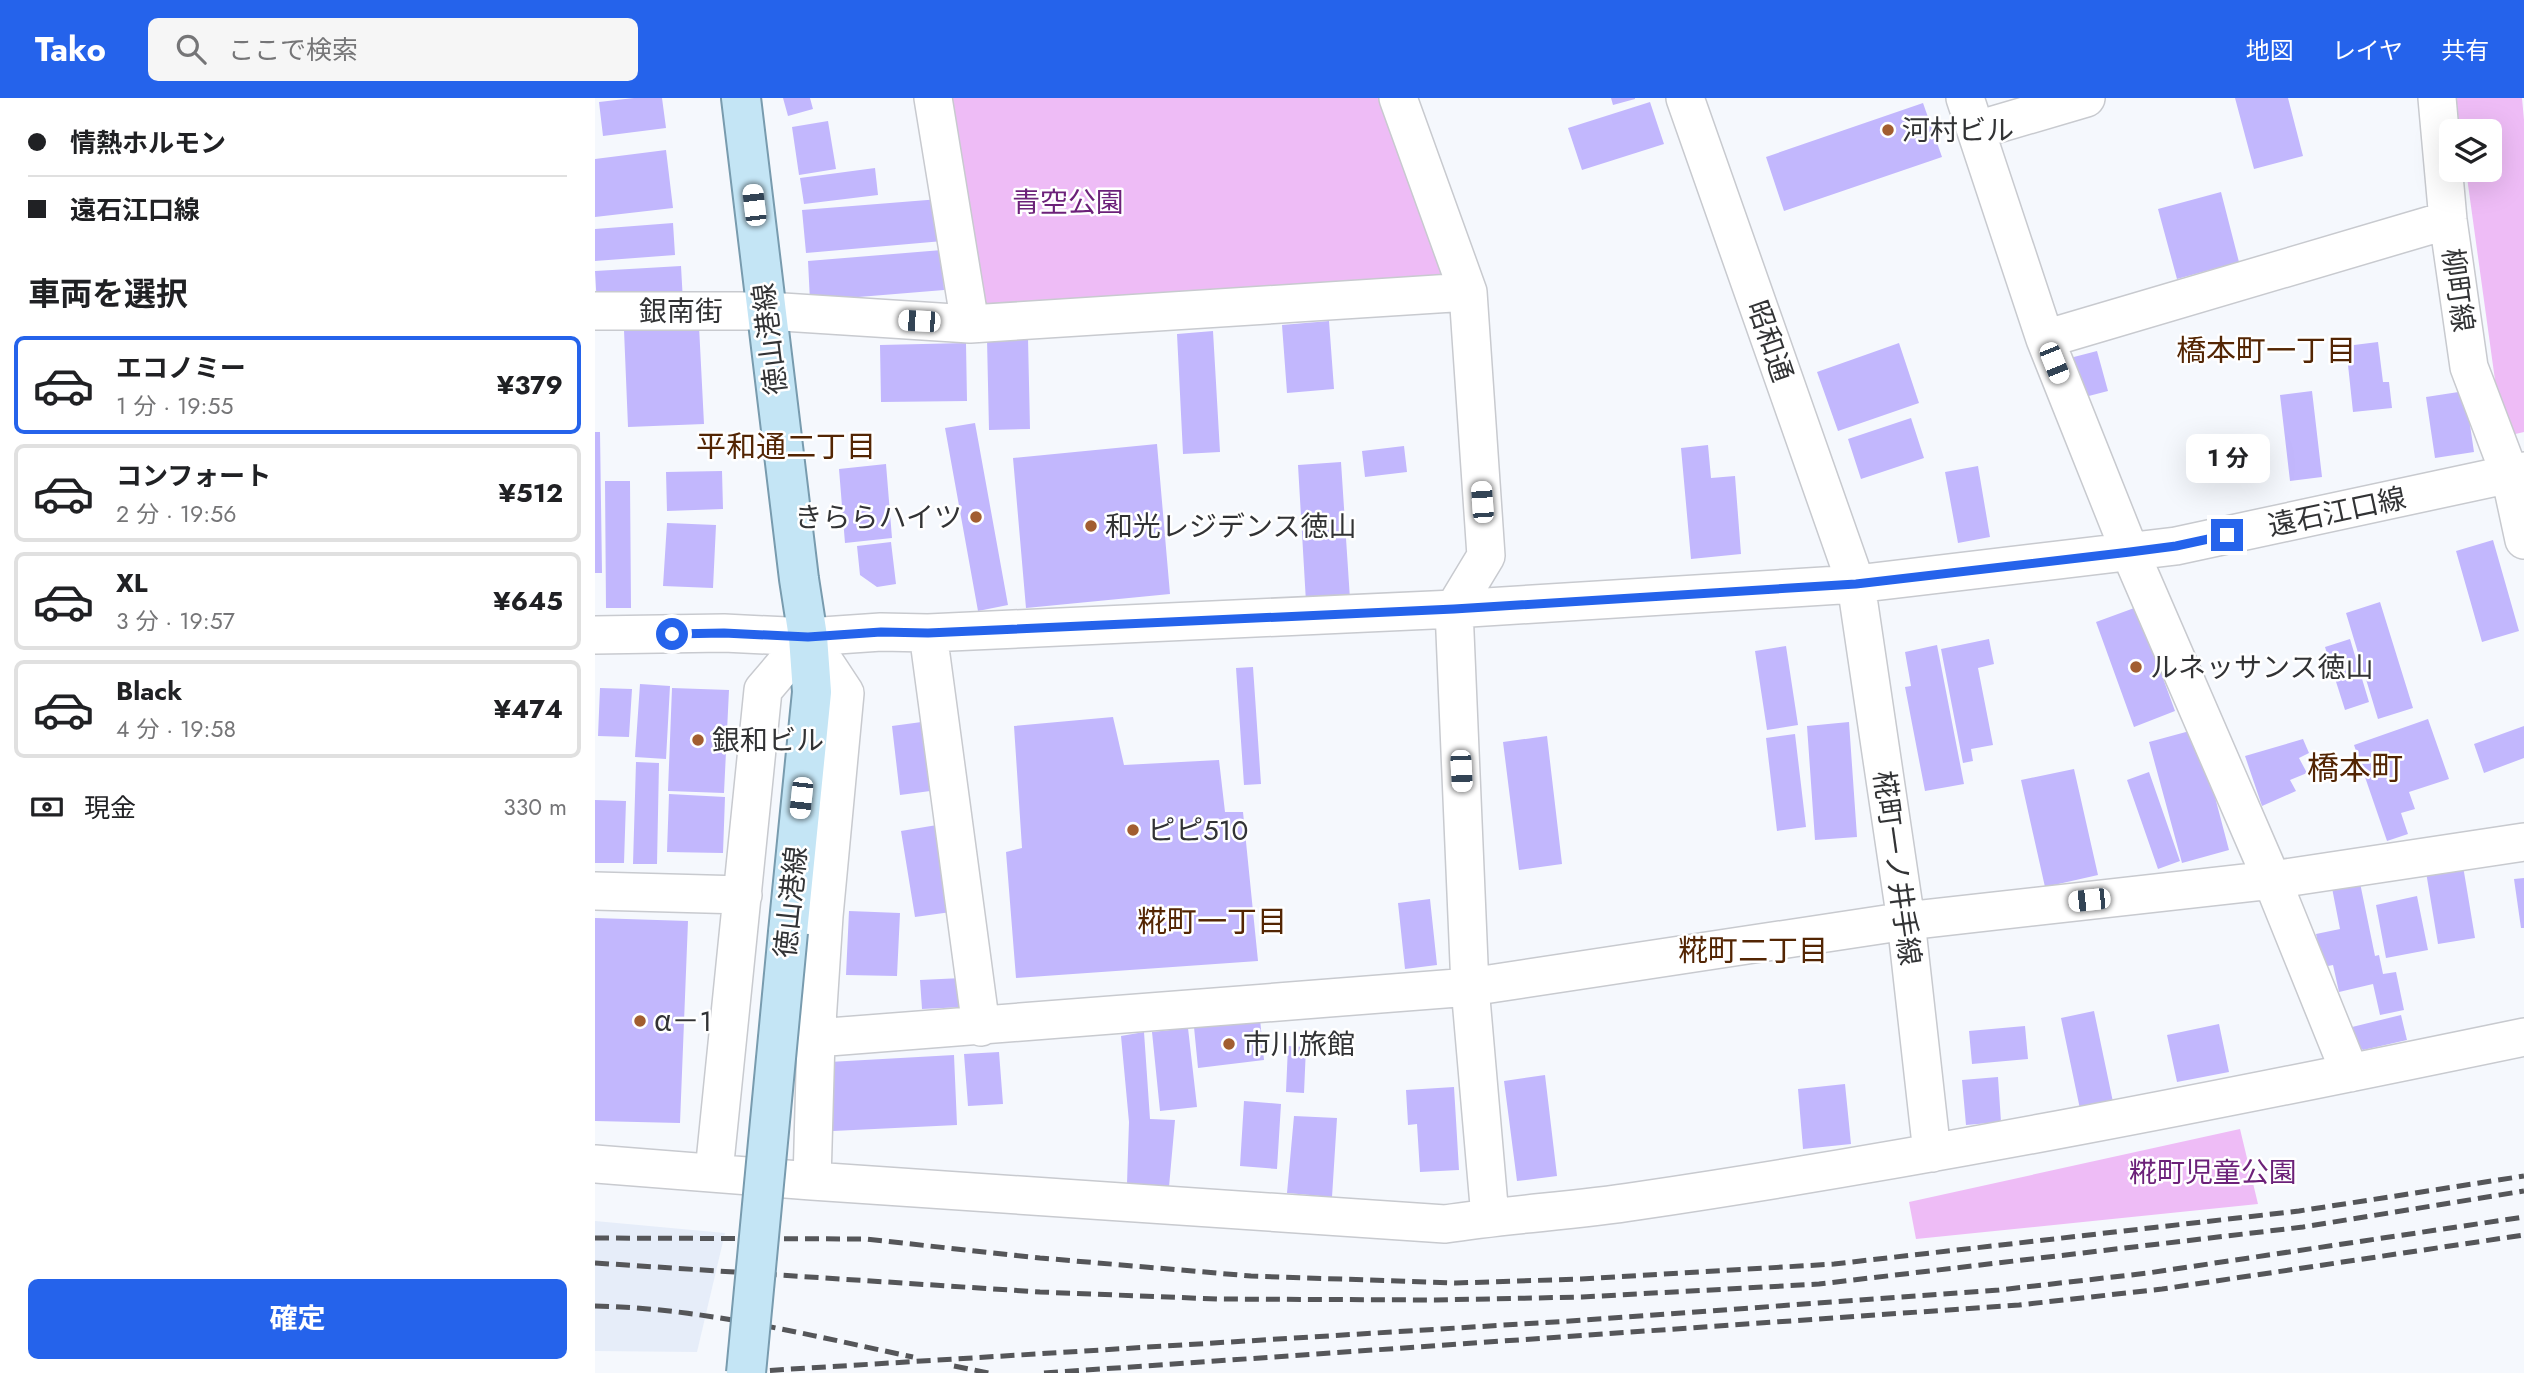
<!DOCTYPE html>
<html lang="ja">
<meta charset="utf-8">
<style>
body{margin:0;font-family:Jost,"Noto Sans JP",sans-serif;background:#f6f6f6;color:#202124;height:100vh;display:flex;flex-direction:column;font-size:26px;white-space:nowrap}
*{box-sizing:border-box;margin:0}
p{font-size:23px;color:#757577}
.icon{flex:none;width:38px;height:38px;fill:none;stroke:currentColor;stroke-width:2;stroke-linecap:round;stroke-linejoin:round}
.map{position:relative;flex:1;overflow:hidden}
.drawer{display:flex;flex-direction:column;background:#fff;width:595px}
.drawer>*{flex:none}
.top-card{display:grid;align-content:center;height:154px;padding:0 28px;background:#fff}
.tools{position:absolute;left:1844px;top:21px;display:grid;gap:14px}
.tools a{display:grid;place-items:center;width:63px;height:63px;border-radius:10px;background:#fff;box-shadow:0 7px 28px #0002;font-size:35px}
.end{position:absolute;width:32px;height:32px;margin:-16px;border:9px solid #2563eb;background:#fff;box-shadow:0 0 0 4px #fff}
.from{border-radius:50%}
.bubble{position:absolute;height:49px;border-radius:10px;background:#fff;box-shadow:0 7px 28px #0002;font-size:23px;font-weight:700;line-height:49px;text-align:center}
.car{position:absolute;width:21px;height:42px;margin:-21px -10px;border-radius:9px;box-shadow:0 0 5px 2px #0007;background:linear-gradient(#fff 24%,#345 0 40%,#fff 0 76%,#345 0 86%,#fff 0)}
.top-card b{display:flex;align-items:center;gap:24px;height:66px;font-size:26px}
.top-card b+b{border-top:2px solid #e0e0e0}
.top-card i{width:18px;height:18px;background:#202124}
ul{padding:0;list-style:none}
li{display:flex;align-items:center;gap:21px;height:98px;margin:0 14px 10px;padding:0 14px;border:4px solid #e0e0e0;border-radius:10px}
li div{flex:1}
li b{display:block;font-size:26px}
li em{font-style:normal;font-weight:700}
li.selected{border-color:#2563eb}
li>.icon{width:63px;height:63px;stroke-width:1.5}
h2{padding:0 28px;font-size:32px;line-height:84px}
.pay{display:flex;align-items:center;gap:18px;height:77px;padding:0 28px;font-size:26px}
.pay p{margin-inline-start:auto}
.action{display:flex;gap:14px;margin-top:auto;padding:14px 28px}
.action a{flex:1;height:80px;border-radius:10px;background:#2563eb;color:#fff;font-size:28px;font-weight:700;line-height:80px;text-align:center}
header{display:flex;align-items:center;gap:42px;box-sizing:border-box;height:98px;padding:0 35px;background:#2563eb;color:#fff}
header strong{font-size:33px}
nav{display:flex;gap:38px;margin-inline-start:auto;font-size:24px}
.search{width:490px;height:63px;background:#f6f6f6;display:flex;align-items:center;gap:18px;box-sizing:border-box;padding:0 24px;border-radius:10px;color:#757577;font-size:26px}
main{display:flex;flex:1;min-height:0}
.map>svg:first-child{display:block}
</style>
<header>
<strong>Tako</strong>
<div class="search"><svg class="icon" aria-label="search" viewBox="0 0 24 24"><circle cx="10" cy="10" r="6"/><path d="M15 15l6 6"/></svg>ここで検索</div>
<nav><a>地図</a><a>レイヤ</a><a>共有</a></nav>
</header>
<main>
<section class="drawer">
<div class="top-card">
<b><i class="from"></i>情熱ホルモン</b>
<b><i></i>遠石江口線</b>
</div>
<h2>車両を選択</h2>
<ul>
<li class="selected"><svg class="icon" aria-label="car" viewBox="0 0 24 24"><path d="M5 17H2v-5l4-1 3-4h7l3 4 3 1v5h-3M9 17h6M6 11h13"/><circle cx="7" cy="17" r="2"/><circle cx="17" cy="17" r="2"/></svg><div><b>エコノミー</b><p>1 分 · 19:55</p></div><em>¥379</em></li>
<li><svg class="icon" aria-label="car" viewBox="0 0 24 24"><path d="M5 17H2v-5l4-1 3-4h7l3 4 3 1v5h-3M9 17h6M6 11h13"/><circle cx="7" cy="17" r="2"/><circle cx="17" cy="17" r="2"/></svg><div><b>コンフォート</b><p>2 分 · 19:56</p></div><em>¥512</em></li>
<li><svg class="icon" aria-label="car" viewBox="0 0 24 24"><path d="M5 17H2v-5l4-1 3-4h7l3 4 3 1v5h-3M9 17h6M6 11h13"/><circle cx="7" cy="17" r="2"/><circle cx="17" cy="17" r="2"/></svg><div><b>XL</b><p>3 分 · 19:57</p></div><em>¥645</em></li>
<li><svg class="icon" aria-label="car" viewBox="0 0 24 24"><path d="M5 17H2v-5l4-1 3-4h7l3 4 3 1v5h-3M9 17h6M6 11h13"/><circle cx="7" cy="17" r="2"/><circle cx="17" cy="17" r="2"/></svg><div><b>Black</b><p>4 分 · 19:58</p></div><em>¥474</em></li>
</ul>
<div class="pay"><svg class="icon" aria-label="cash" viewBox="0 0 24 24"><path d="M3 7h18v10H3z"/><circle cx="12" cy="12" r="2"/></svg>現金<p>330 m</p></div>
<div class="action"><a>確定</a></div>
</section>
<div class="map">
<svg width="1929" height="1275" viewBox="0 0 1929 1275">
<rect width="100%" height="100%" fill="#f5f8fd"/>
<path fill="#e6edf9" d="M0,1123L130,1135L102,1254L0,1253Z"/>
<path fill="#eebcf6" d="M349,0H787L848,171L846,179L388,209Z
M1861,0H1927L1929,22V334L1916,337L1904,311L1871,72H1895V33H1865Z
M1645,1031L1663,1106L1321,1141L1314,1104Z"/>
<path fill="#c2b7fd" d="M39,0H67L71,30L8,38L4,4Z
M188,0H215L218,11L193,18Z
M1016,0H1040V1L1018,7Z
M1640,0H1693L1708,58L1659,71Z
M1055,4L1069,46L987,72L973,30Z
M1328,5L1347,59L1189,113L1171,59Z
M233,23L241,71L204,77L197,29Z
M71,52L78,110L0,119V61Z
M280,70L283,97L209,106L205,80Z
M1626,94L1644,164L1582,181L1563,111Z
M345,101L348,143L211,155L207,112Z
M78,125L80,157L0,163V131Z
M347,152L349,192L215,203L213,163Z
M86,168L88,204L2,208L0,173Z
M734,223L739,291L692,295L687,227Z
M104,228L109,326L33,329L29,232Z
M618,233L625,354L588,356L582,236Z
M433,240L435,331L394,332L392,241Z
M1783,244L1788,284H1794L1797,310L1758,314L1751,248Z
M371,245L372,303L286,304L285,247Z
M1304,245L1324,305L1243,333L1222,274Z
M1502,253L1513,293L1486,300L1475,260Z
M1717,293L1727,379L1695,383L1685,297Z
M1870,293L1879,354L1840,360L1831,299Z
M1316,320L1329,360L1266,381L1253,341Z
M380,325L413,507L383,513L350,330Z
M0,334H5L7,475H0Z
M562,346L575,496L431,510L418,360Z
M1113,347L1116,380L1140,378L1146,456L1096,461L1086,350Z
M809,348L812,374L770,379L767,353Z
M746,364L755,501L711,504L703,367Z
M291,366L297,440L250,445L244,371Z
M1383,368L1395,439L1363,445L1350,374Z
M127,373L128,411L72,413L71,374Z
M10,383H35L36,510H11Z
M72,425L121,427L118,490L68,488Z
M1898,442L1924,533L1887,544L1861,453Z
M296,444L301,486L282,489L265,477L262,448Z
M1785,504L1818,610L1783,621L1751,515Z
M1542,509L1580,613L1539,629L1501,524Z
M1394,541L1399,566L1383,570L1398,647L1376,651L1378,663L1368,665L1346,551Z
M1755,541L1774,604L1750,612L1730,549Z
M1342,547L1369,686L1330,693L1310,589L1316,588L1310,554Z
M1191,548L1203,627L1172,632L1160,553Z
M658,569L666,686L649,687L641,570Z
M45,586L75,588L71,661L40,659Z
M5,590L37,591L34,639L3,638Z
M77,590L134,592L129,695L73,693Z
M518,619L529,667L624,662L630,714H648L663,863L421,880L411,754L427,750L419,628Z
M1833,621L1854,681L1814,694L1820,711L1806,715L1813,736L1792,743L1759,647Z
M334,623L343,692L305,697L297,628Z
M1254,624L1262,739L1220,742L1212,628Z
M1929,628V660L1889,675L1879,646Z
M1602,631L1634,752L1587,765L1554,644Z
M1200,636L1211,729L1182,733L1171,640Z
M952,638L967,766L924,772L908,644Z
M1708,641L1714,655L1704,660L1712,675L1695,682L1701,693L1667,708L1650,658Z
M41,664L64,665L62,766H38Z
M1479,671L1503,777L1450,789L1426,682Z
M1554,674L1585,763L1563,771L1532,682Z
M74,696L130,699L128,755L72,754Z
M0,702L31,703L29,765H0Z
M342,727L356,814L320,819L306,733Z
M1868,768L1880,840L1843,846L1831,774Z
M1764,780L1780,858L1784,857L1788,876L1801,874L1809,912L1785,917L1778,886L1744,894L1738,867L1728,869L1721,836L1745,831L1736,785Z
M1929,780V830H1926L1919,781Z
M1822,798L1833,852L1791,860L1781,807Z
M835,801L842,867L810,871L803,805Z
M254,813L305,815L302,878L251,877Z
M0,820L93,823L85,1025L0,1023Z
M367,880L369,909L327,911L325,882Z
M1499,913L1518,1004L1485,1011L1466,920Z
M1806,917L1812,942L1768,952L1757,944L1753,930Z
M665,921L669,962L603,970L599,929Z
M1624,926L1634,974L1582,984L1572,937Z
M1430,928L1433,961L1377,966L1374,933Z
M593,930L602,1009L565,1013L557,934Z
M549,934L555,1021L580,1022L574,1089L532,1086L534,1024L526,938Z
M693,948L711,949L709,995L691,994Z
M404,954L408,1006L373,1008L369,956Z
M359,957L362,1027L238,1033L234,964Z
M950,977L962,1078L922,1083L909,983Z
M1403,979L1406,1024L1371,1027L1367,982Z
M1250,986L1256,1046L1208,1051L1203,991Z
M859,989L864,1072L825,1074L822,1026L813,1027L811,992Z
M649,1003L686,1006L682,1071L645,1068Z
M699,1018L742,1020L737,1099L692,1095Z"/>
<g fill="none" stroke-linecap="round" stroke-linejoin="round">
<g stroke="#c8cacf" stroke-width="40">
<path id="minor" d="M338,0L375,226
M803,0L873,194L891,458L859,511L875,889L895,1119
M1090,0L1261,486L1311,823L1337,1055
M1370,0L1450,241L1535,454L1677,782L1755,975
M1842,0L1853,122L1874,269L1915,377L1929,442
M1382,32L1491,0
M0,213H172L375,226L873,194
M1450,241L1853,122
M333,535L386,929
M0,537L129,535L213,539L286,534L333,535L859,511L1261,486L1581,448L1929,373
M213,539L250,595L229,818L221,940L217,1083
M0,793L148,797
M221,940L875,889L1311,823L1677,782L1929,744
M0,1066L217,1083L850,1126C914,1116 978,1113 1042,1103C1339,1059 1635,1000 1929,939
M119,1074L168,592L213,539"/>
</g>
<g stroke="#789bae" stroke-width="42">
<path id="major" d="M146,0L204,481L213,539L217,594L193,834"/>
</g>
<use href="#minor" stroke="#fff" stroke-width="37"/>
<use href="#major" stroke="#c4e5f5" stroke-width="38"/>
<path stroke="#555659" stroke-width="5" stroke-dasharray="14 7" stroke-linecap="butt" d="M0,1140L270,1141L445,1160L656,1178L861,1185L986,1181L1239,1166L1704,1113L1929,1078
M0,1165L445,1194L622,1201L840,1202L987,1199L1224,1186L1708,1129L1929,1093
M0,1208C108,1210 213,1237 318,1259
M359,1268L394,1275
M133,1275L975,1223L1404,1192L1553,1175L1929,1119
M449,1275L1424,1207L1567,1191L1929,1137"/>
<g stroke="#789bae" stroke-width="42" stroke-linecap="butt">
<path id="major-bridge" d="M151,1275L193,834"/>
</g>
<use href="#major-bridge" stroke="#c4e5f5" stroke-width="38"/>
</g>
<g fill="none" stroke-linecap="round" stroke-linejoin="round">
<path stroke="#2563eb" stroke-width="9" d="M77,536L129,535L213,539L286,534L333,535L859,511L1261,486L1535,454L1581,448L1632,437"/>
</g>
<g fill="#a25d30" stroke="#fff" stroke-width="2.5">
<circle cx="1293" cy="32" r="7"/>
<circle cx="381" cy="419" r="7"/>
<circle cx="496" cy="428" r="7"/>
<circle cx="1541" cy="569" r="7"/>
<circle cx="103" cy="642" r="7"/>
<circle cx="538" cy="732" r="7"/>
<circle cx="45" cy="923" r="7"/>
<circle cx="634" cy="946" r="7"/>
</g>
<g text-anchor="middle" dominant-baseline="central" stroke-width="5" stroke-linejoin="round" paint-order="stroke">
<g font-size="28" fill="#323335" stroke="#fff" text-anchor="start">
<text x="1307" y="32">河村ビル</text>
<text x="367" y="419" text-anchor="end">きららハイツ</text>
<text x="510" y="428">和光レジデンス徳山</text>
<text x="1555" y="569">ルネッサンス徳山</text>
<text x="117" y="642">銀和ビル</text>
<text x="552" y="732">ピピ510</text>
<text x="59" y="923">α－1</text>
<text x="648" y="946">市川旅館</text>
</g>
<g font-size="28" fill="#6c2179" stroke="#fff">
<text x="473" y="104">青空公園</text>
<text x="1618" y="1074">糀町児童公園</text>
</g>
<g font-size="28" fill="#323335" stroke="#fff">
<text transform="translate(1863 192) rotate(82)">柳町線</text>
<text x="86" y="213">銀南街</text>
<text transform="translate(175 241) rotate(-97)">徳山港線</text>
<text transform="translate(1175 243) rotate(71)">昭和通</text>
<text transform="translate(1742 414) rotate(-12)">遠石江口線</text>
<text transform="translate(1302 770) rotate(82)">椛町一ノ井手線</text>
<text transform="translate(196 804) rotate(-84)">徳山港線</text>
</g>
<g font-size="30" fill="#532503" stroke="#fff">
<text x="1671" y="252">橋本町一丁目</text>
<text x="191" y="348">平和通二丁目</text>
<text x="617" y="823">糀町一丁目</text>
<text x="1158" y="852">糀町二丁目</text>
</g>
<g font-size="32" fill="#532503" stroke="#fff">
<text x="1760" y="670">橋本町</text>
</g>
</g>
</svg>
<div class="tools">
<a><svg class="icon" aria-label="layers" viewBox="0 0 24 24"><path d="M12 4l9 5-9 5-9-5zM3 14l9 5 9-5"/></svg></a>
</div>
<i class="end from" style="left:77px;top:536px"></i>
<i class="end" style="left:1632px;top:437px"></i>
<div class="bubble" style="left:1591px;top:336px;width:84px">1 分</div>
<i class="car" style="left:159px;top:107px;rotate:353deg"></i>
<i class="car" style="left:324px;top:223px;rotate:273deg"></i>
<i class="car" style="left:1459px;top:265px;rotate:158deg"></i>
<i class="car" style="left:887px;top:404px;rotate:356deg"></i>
<i class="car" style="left:866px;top:673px;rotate:177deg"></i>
<i class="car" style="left:206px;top:700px;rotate:186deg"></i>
<i class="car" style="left:1494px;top:802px;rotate:264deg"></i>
</div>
</main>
